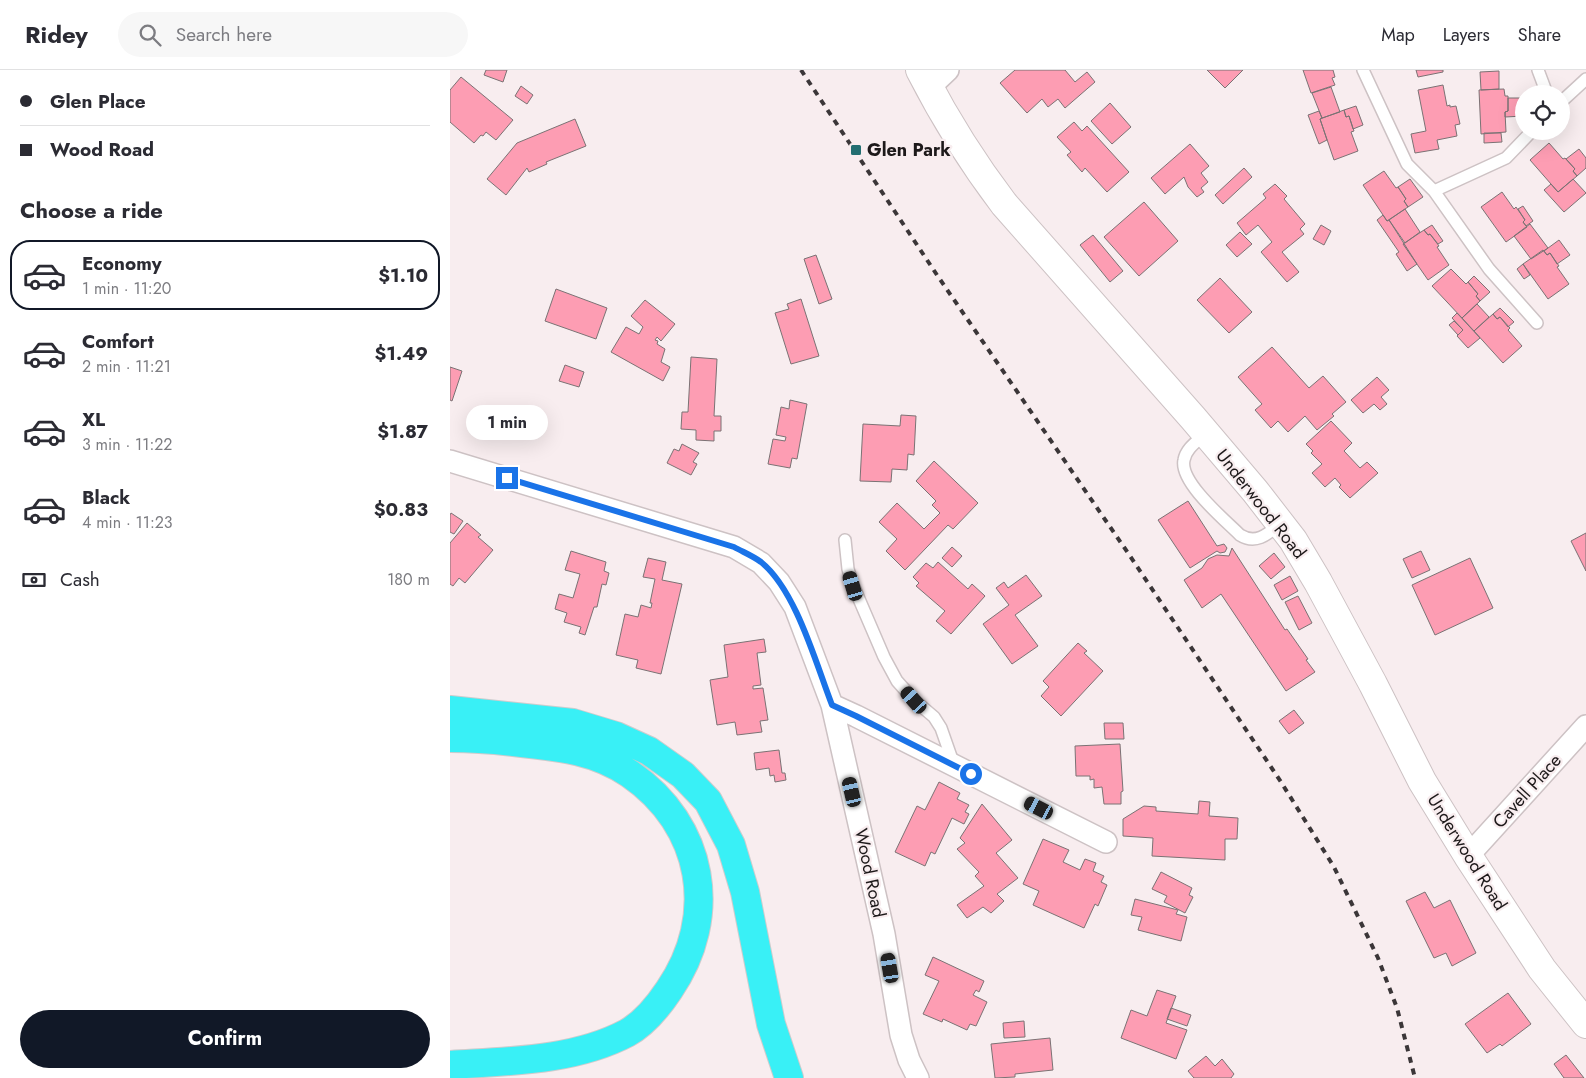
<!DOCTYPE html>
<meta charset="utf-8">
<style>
body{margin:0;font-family:Jost,sans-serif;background:#f7f7f7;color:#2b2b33;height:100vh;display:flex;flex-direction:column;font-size:19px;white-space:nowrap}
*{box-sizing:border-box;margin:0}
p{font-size:16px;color:#7c7c81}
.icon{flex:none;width:28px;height:28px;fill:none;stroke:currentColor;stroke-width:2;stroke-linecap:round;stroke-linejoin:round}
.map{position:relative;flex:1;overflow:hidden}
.panel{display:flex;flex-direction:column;background:#fff;width:450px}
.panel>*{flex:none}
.top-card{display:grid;align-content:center;height:110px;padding:0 20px;background:#fff}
.buttons{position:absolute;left:1065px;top:15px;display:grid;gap:10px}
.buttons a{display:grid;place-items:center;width:55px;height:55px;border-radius:50%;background:#fff;box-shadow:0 5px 20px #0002;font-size:25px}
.end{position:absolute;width:22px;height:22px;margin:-11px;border:6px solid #1a73e8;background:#fff;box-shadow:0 0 0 2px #fff}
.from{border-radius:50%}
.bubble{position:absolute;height:35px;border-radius:18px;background:#fff;box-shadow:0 5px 20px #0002;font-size:16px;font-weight:700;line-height:35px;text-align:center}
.car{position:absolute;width:15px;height:30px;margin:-15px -8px;border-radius:6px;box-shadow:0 0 4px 1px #0007;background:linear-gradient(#222 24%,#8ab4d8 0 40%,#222 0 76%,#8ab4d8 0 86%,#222 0)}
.top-card b{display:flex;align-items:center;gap:18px;height:48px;font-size:19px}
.top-card b+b{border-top:1px solid #e1e1e2}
.top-card i{width:12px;height:12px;background:#2b2b33}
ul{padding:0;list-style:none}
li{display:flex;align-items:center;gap:15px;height:70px;margin:0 10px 8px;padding:0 10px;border:2px solid transparent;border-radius:20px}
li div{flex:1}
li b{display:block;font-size:19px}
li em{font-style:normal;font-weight:700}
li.selected{border-color:#111827}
li>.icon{width:45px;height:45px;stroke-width:1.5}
h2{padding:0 20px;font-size:22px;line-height:60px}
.pay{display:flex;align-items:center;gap:12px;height:55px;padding:0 20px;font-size:19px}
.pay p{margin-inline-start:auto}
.primary-button{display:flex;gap:10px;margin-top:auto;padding:10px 20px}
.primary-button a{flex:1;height:58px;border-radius:30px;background:#111827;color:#fff;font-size:20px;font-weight:700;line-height:58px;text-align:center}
header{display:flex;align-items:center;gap:30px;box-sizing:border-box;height:70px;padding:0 25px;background:#fff;border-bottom:1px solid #e1e1e2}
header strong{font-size:24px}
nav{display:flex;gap:28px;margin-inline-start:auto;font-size:18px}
.search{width:350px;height:45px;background:#f7f7f7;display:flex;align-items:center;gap:12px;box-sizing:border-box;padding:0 18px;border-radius:28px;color:#7c7c81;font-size:19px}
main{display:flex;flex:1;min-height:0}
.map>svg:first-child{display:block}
</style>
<header>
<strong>Ridey</strong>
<div class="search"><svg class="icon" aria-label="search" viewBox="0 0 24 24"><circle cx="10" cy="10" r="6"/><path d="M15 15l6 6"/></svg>Search here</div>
<nav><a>Map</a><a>Layers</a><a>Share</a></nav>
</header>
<main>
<section class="panel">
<div class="top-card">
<b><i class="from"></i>Glen Place</b>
<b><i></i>Wood Road</b>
</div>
<h2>Choose a ride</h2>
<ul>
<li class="selected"><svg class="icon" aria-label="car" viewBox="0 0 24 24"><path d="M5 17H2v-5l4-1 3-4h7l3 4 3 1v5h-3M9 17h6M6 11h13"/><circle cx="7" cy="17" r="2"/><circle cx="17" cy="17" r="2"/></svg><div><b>Economy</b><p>1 min · 11:20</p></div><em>$1.10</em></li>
<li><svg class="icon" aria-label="car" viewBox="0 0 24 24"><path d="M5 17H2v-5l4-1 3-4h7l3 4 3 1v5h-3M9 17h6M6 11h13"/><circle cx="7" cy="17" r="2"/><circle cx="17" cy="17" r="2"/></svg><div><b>Comfort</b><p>2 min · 11:21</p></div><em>$1.49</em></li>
<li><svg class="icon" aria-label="car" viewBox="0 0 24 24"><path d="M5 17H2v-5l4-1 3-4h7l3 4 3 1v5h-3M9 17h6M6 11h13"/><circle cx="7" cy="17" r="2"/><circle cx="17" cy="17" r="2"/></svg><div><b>XL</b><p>3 min · 11:22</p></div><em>$1.87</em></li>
<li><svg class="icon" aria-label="car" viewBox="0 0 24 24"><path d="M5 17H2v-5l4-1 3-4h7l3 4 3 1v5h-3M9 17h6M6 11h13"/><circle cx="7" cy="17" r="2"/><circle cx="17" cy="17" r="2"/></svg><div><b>Black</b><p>4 min · 11:23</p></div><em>$0.83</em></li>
</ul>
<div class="pay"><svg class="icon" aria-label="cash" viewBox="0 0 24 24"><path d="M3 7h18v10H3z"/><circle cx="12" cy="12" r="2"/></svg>Cash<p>180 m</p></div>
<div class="primary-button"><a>Confirm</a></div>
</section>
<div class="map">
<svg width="1136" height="1008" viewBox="0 0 1136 1008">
<rect width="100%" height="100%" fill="#f8edef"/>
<path fill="#fd9db3" stroke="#7b7274" d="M36,0H57L53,12L34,5Z
M565,0H615L625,12L637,2L645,12L615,38L608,29L598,37L592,29L577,43L550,13Z
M757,0H793L775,18Z
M853,0H883L885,7L882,8L885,15L861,23Z
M966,0H993V2L968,7Z
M1049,1V19L1031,20L1030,2Z
M11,7L63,50L46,70L36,62L33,66L31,65L24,73L0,52V20Z
M993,15L997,36L1000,35V37L1006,36L1010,54L1005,55L1007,66L987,70L989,79L965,83L961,64L976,61L968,20Z
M71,16L83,25L77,34L65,26Z
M881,17L890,42L872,48L862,23Z
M1054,19L1055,26H1058V41L1055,42L1056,62L1031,64L1029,20Z
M1058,28H1073L1074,46L1055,47V42L1058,41Z
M660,33L681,57L662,74L641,51Z
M906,36L913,55L903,59L899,46L896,47L894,40Z
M894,40L896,47L899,46L904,61L901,62L908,81L884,90L870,49Z
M869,41L872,48L870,49L877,70L869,74L858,45Z
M125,49L136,76L96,92L97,94L79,102L77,98L56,125L37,109L67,73Z
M624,52L632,61L637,56L679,102L657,122L635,98L632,102L617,85L621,82L607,67Z
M1034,63H1051L1052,72L1034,73Z
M1099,73L1113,89L1115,88L1125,99L1123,101L1127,106L1108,122L1080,90Z
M740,74L759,96L751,103L758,112L751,118L754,122L747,127L738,117L734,107L715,124L701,108Z
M1129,79L1136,88V98L1127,106L1123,101L1125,99L1116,89Z
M794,98L802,107L773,134L765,125Z
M934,101L946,118L948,117L956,129L954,131L958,137L937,151L913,115Z
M960,109L973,127L958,137L954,131L956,129L948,117Z
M1123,109L1136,123L1114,142L1094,120L1101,114L1108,122Z
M825,114L837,126L834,129L855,154L850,159L854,164L832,182L849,202L837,212L811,182L822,172L808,155L796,165L787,153L816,128L813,124Z
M1052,122L1064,139L1066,137L1075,150L1073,152L1077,157L1056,172L1031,137Z
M694,132L728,171L689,206L654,167Z
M1073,136L1083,151L1076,156L1073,152L1075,150L1068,139Z
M955,139L970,162L955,173L939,150Z
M933,145L937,151L939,150L967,194L957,201L946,184L949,182L927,150Z
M1080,154L1098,178L1081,189L1064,166Z
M871,155L881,161L874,175L863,169Z
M982,155L993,171L988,174L980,164L978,165L974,160Z
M974,160L978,165L980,164L989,176L987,177L999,195L978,210L953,174Z
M790,162L802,174L787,187L776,175Z
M643,165L673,201L660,212L630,175Z
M1109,170L1120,185L1107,194L1100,183L1097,185L1094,181Z
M1093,180L1097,185L1100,183L1109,196L1107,197L1119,214L1098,229L1073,194Z
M366,185L382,229L369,234L354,189Z
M1073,194L1080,205L1074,209L1067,199Z
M1001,199L1016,214L1018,212L1028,224L1026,226L1030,231L1012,248L982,216Z
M1024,206L1040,222L1030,231L1026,226L1028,224L1018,212Z
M770,208L802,242L779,263L747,230Z
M106,219L157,238L146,269L95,251Z
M351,229L369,286L341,294L325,243L339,239L337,234Z
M195,230L225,254L211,271L207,267L205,270L208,271L207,274L215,279L211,292L220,297L213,311L161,282L176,257L189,264L193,257L181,246Z
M1027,234L1039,247L1024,261L1012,248Z
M1050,238L1064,252L1058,257L1050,247L1047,249L1043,244Z
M1007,243L1030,268L1018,278L1007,266L1013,260L1002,248Z
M1043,244L1047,249L1050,247L1060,258L1058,260L1072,276L1053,293L1024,261Z
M1004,251L1013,260L1008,265L999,255Z
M822,277L859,318L873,306L896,332L882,344L884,346L867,360L855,346L838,362L828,351L821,358L805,340L812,334L788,307Z
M241,287L267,289L264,346H271V361H264V371L246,370V360L231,359L232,342H238Z
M115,295L134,302L129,317L109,311Z
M0,297L12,301L2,331L0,330Z
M927,307L939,320L931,327L937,334L930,340L924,334L913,343L901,330Z
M340,330L357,334L347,389L342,388L340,398L318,394L323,369L335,371L336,367L326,365L331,337L339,339Z
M451,345L466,346L464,385L458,384L457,400L442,399L441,412L410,411L413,354L450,356Z
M881,351L902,373L894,381L910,398L917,392L928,403L900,428L889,417L891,415L885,408L875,417L862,403L872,394L861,383L863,381L856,374Z
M232,374L249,383L243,392L247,394L241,405L217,393L224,379L229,381Z
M484,391L528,433L503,459L498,455L455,500L436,481L447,469L429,452L447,433L474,459L490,443L482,435L486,431L466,411Z
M738,431L767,476L774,474L777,478L775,482L770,483L767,481L740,498L708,450Z
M1,443L13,451L4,464L0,462V445Z
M17,453L31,465L28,467L43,480L15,513L9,508L3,516L0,514V473Z
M1136,463V501L1121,471Z
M502,477L512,486L502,497L492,488Z
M782,478L835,560L837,559L858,589L856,590L865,602L836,621L771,524L752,538L734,510L752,498L758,489L767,485L779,486Z
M121,481L156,492L154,501L159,503L156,515L152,514L147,537H144L135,565L129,563L131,557L114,552L117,543L105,539L109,524L123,528L130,504L115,500Z
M971,481L980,500L962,508L953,489Z
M824,483L835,497L821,509L809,496Z
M198,488L216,492L212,510L232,514L211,604L186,598L188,590L166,585L175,544L188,547L191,535L201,538L202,533H200L205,509L193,507Z
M1020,488L1043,538L985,565L962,515Z
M488,492L518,519L522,514L535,526L501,564L486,551L495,541L466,516L469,513L463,507L476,493L483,498Z
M576,505L592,526L565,545L588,576L562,594L533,554L559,535L546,518L554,512L558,518Z
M840,506L848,521L832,530L824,515Z
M848,526L862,553L849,560L835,532Z
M314,569L316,582L307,583L311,615L303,616V619L313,618L318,650L310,651L312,662L287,665L285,652L267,655L260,610L278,607L274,575Z
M628,573L637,581L634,583L653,601L611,646L591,626L599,617L593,611Z
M844,640L854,653L839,664L829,651Z
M654,653H673L674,669H655Z
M670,674L673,721L671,722V734H654L652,717L644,718V709L640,710V706H626L625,676Z
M329,680L332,703H335L336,710L325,712L324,705L320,706L319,698L306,700L304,683Z
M489,712L510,723L507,729L519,735L515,742L519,744L514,754L502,748L485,784L481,782L475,796L445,782L467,736L475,740Z
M749,731L760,732L759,746L788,748L787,769H775V790L702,786L703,768L673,766V749L694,736L706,737V741L748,744Z
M532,734L562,770L546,783L568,808L547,824L554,831L541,843L533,837L517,848L507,835L534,816L525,806L529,802L507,779L515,773L510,768Z
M593,769L619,780L613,792L630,800L635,789L646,793L643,801L654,806L651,812L657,815L648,836L645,834L634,858L583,835L589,821L573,814Z
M711,802L742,818L739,825L743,827L735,843L714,832L717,826L702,819Z
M975,822L984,838L1000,830L1026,883L1002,896L996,883L984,888L956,831Z
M685,829L728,840L726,844L737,847L731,871L688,860L692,847L681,845Z
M483,887L534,911L529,922L526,920L523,925L537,932L526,956L520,954L517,960L493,949L492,952L473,944L489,911L475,905Z
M707,920L726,926L716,953L737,960L726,989L671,968L681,940L697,946Z
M1058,923L1081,954L1052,976L1050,974L1037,983L1015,954Z
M721,938L741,945L737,956L717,949Z
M574,951L575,967L554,968L553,953Z
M600,968L603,1000L565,1004V1007L545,1008L541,974Z
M1116,985L1134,1008H1114L1104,994Z
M756,986L765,996L772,989L784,1004L781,1008H744L738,1001Z"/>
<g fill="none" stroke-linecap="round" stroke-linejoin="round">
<g stroke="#cdc2c4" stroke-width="14">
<path id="lane" d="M913,0L957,94L984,121L1056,88L1082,61
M1088,0L1097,24
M1111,32L1136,9
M984,121L1039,199L1087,253
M756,363C748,371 736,378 734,390C729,412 775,450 790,465C806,475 818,464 830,454
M395,470L398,499L403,515L434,587L447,611L464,630L484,647L491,658L504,695"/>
</g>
<g stroke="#cdc2c4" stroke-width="24">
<path id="street" d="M479,18L498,0
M0,391L284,477L311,493L329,512L345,537L382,635L434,864L451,965L459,990L468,1008
M382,635L406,646L656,772
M1018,786L1136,656"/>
</g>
<g stroke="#cdc2c4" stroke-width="30">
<path id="secondary" d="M470,0C494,47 522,92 554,134L743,348L805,421L843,470L868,512L923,614L972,711L1018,786L1092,899L1136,954"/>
</g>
<g stroke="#cdcccd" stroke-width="30">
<path id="highway" d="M0,640L123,653L166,666L199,681L233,705L258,731L281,775L295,822L321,954L339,1008
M0,668C24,668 48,670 72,673C110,677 147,681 180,704C254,755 270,846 219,920C209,935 195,953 177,963C124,991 59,991 0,995"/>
</g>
<use href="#lane" stroke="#fff" stroke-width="11"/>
<use href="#street" stroke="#fff" stroke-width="21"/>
<use href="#secondary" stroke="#fff" stroke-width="28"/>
<use href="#highway" stroke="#39f0f6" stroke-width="28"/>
<path stroke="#3b3638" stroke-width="4" stroke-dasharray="6 6" stroke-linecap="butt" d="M351,0L487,205L678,483L831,712L884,797L928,888L947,938L965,1008"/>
</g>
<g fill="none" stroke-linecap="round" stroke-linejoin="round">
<path stroke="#1a73e8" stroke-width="6" d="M57,408L284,477C293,482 303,486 311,492C346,520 366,594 382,635L406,646L521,704"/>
</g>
<rect fill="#236e71" stroke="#f8edef" stroke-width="2" x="400" y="74" width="12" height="12" rx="2.5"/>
<g text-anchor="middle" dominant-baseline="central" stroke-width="4.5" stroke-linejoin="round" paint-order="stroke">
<g font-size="18" font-weight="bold" fill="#1d191a" stroke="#f8edef" text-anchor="start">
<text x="417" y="80">Glen Park</text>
</g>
<g font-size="18" fill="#1d191a" stroke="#f8edef">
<text transform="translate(811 434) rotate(52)">Underwood Road</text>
<text transform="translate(1077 721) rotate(-48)">Cavell Place</text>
<text transform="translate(1017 782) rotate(58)">Underwood Road</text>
<text transform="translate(420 803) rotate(78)">Wood Road</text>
</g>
</g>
</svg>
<div class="buttons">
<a><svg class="icon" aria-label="locate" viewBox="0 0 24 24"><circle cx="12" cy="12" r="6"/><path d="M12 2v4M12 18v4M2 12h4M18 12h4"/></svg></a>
</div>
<i class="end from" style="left:521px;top:704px"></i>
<i class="end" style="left:57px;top:408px"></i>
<div class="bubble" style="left:16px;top:335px;width:82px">1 min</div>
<i class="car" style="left:403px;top:516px;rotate:343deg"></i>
<i class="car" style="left:464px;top:630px;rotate:318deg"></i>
<i class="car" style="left:402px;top:722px;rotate:347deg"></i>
<i class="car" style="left:589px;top:738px;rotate:297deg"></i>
<i class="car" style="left:440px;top:898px;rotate:350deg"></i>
</div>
</main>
